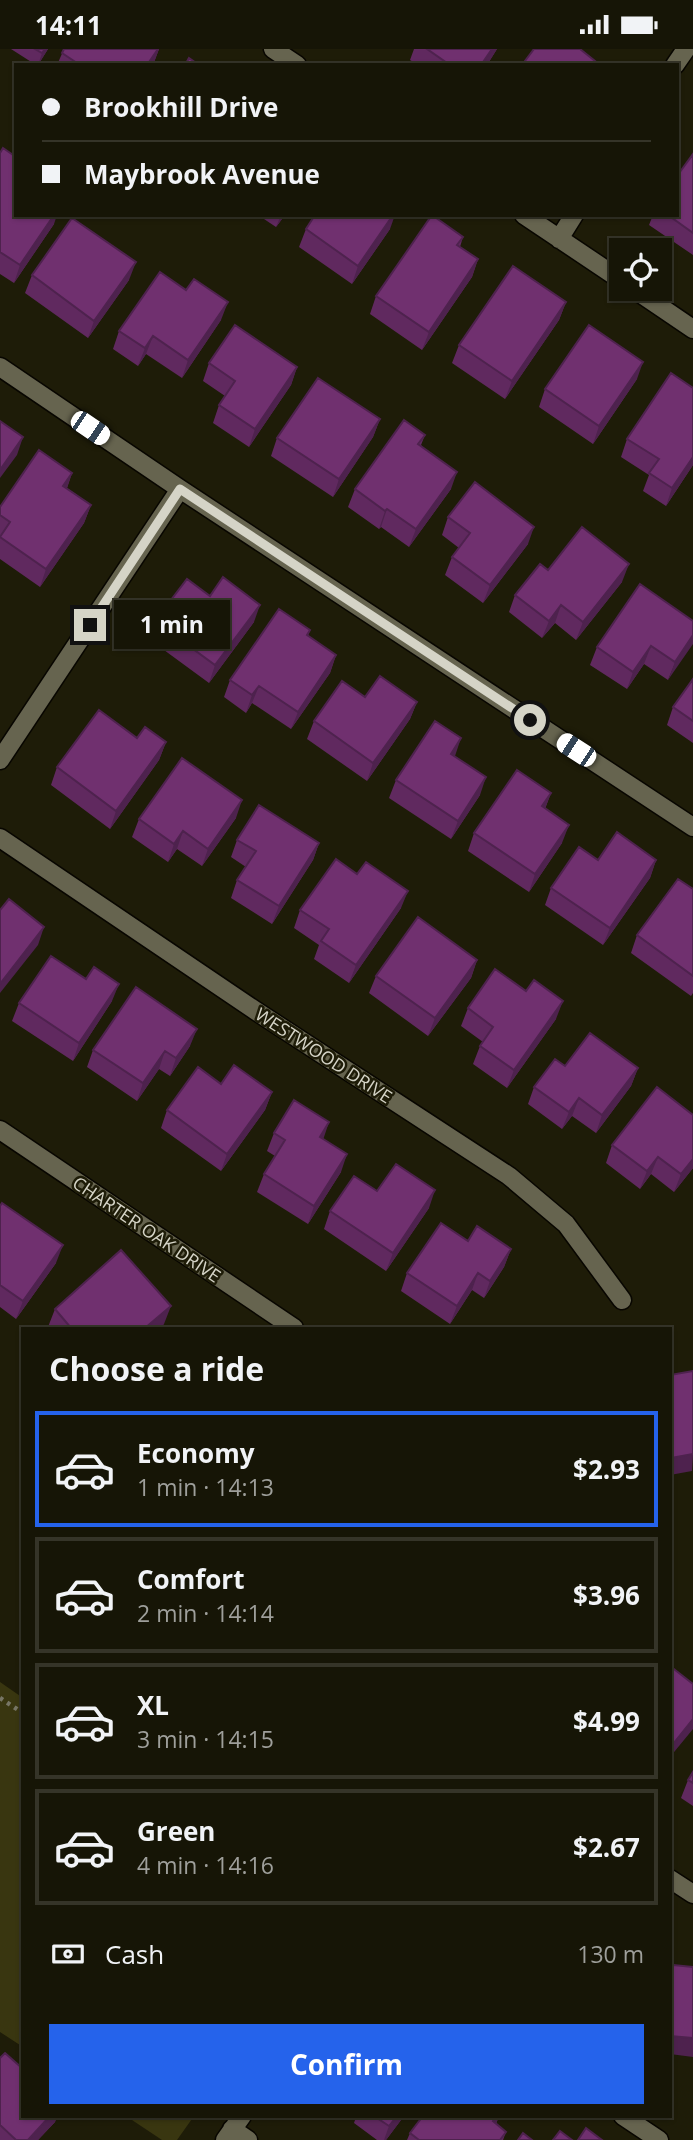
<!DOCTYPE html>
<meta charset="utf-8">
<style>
body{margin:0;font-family:"Open Sans",sans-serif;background:#1f1e10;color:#f1f3f6;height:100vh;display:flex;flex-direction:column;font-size:26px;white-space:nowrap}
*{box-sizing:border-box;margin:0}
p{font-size:23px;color:#9e9f9b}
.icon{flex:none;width:38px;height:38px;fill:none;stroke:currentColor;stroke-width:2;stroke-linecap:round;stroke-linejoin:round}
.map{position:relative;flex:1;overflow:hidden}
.sheet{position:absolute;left:21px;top:1278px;width:651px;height:791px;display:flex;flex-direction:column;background:#161506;border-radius:0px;box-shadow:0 2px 5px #0004,0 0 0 2px #353428}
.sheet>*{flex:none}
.hud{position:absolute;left:14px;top:14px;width:665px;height:154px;border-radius:0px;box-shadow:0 2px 5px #0004,0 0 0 2px #353428;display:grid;align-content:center;height:154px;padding:0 28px;background:#161506}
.buttons{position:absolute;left:609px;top:189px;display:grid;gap:14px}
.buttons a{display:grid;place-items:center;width:63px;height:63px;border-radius:0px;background:#161506;box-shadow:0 2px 5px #0004,0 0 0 2px #353428;font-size:35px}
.end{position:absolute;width:32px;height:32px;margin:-16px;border:9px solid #d5d4c7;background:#111;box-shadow:0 0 0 4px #111}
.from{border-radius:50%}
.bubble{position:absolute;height:49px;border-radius:0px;background:#161506;box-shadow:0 2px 5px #0004,0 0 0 2px #353428;font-size:23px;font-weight:700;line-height:49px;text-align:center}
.car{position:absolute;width:21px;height:42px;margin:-21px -10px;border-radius:9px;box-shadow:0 0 5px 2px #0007;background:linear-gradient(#fff 24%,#345 0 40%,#fff 0 76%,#345 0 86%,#fff 0)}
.hud b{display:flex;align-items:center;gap:24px;height:66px;font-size:26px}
.hud b+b{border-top:2px solid #353428}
.hud i{width:18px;height:18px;background:#f1f3f6}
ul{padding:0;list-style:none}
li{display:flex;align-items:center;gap:21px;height:116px;margin:0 14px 10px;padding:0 14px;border:4px solid #353428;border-radius:0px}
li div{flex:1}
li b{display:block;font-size:26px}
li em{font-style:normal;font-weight:700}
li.active{border-color:#2563eb}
li>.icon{width:63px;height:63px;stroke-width:1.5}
h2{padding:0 28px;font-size:32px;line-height:84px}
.pay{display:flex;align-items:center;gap:18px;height:77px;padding:0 28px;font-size:26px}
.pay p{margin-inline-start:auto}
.cta{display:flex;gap:14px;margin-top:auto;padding:14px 28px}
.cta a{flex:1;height:80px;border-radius:0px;background:#2563eb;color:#fff;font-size:28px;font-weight:700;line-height:80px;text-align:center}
.status{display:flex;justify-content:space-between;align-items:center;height:49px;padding:0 35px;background:#161506;direction:ltr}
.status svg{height:19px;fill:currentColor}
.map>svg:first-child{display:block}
</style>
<div class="status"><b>14:11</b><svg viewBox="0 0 49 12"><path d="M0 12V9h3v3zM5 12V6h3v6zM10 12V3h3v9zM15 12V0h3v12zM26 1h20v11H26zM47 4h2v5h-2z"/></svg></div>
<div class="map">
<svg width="693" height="2091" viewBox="0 0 693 2091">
<rect width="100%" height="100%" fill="#1e1c08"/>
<path fill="#393610" d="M0,1633L23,1649V1998L0,1983Z
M126,2067H194L177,2091H162Z"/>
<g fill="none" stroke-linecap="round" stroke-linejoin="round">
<g stroke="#080600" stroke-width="21">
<path id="minor" d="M273,0L297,16
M675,16L686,0
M524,166L621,231
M559,190L574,166
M634,240L693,280
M0,318L180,440L693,778
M0,711L180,440
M0,789L256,962L509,1127L566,1175L622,1251
M0,1081L294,1279
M670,1830L693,1845
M623,2067L659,2091
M232,2080L248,2091
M225,2091L242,2067"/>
</g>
<path stroke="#777565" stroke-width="4.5" stroke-dasharray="3.5 5" stroke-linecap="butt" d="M0,1649L23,1664"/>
<use href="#minor" stroke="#66644f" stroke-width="18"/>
</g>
<path fill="#60295f" d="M11,0H48L38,16H36Z
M64,0H159L153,16H57Z
M414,0H497L487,16H418L410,11Z
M0,104L16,166L54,175L14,234L0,225Z
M693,105V206L649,176L653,166H677Z
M258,166H285L276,178Z
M306,180H390L352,235L299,198Z
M463,188L460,198L478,210L472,228L422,301L370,265L376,247Z
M32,226L129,231L88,289L25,244Z
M186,241L221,271L182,329L146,305L138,317L113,300L119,282Z
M566,253L559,271L505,350L452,314L459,296Z
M209,314L297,318L291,336L249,398L213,374L219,356L225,347L203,332Z
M637,330L593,395L539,358L545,340Z
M693,339V416L666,457L643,442L649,426L621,408L627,390Z
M380,370L373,388L333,448L271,407L277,389Z
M425,386L421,396L451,440L409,498L381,478L379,480L348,458L355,440Z
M72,424L67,439L91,456L84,474L40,538L0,510V458Z
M448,468L528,495L483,554L445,526L452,508L459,499L442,486Z
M548,521L622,533L576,591L555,574L542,589L509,563L515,546Z
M210,547L254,573L209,634L149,590L155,572Z
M693,572L668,631L644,615L627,640L590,616L597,598Z
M310,581L308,587L336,606L330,624L291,680L252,654L246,664L224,648L230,631Z
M693,630V694L667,676L673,658Z
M365,648L417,653L410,670L367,732L307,690L314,672Z
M137,689L166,693L159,711L110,780L51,736L57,718Z
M455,708L480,746L451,790L389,749L396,731Z
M551,744L545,760L562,794L529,843L468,802L474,784Z
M236,769L202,817L177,800L168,813L132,788L139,770Z
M237,791L319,794L313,811L272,875L231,849L237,831L246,818L231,808Z
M598,811H656L650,829L603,896L545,856L551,839Z
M693,840V944L691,947L631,904L637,886Z
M401,859L349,934L314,910L319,896L294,879L300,861Z
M477,911L471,929L428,987L369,944L376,927Z
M526,942L556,970L507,1039L473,1015L480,997L483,993L461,977L468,959Z
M112,952L73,1012L12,972L19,954Z
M190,997L170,1027L159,1020L137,1052L87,1018L93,1001Z
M565,1017L638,1019L631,1037L596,1084L572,1067L562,1080L528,1055L534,1038Z
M272,1043L265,1061L221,1122L161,1079L167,1061Z
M693,1066V1119L674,1143L651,1125L640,1140L606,1114L612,1096Z
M274,1084L323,1090L341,1123L308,1175L257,1143L264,1125L275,1107L267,1102Z
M377,1142L429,1159L386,1222L324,1180L330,1162Z
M0,1157L56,1214L16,1270L0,1258Z
M468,1192L511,1200L504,1218L484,1249L472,1241L450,1275L401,1242L407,1224Z
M55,1260L164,1275L159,1279H49L48,1278Z
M693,1723V1757L681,1749L688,1731Z
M0,2009L23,2067H57L55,2073L38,2091H0Z
M355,2067H404L386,2091H377L354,2074L356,2068Z
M499,2067L496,2075L506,2083L503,2091H407L410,2084Z"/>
<path fill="#4e224e" d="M45,0H48L38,16L42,4Z
M158,0H159L153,16H147Z
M492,0H497L487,16H481Z
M54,166H57L54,175L14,234L20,216Z
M281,166H285L276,178Z
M393,166H395L390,180L352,235L358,217Z
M478,210L472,228L422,301L429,283Z
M136,213L129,231L88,289L94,272Z
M228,253L221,271L182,329L188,311Z
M566,253L559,271L505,350L512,332Z
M153,287L146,305L138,317L145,299Z
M643,313L637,330L593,395L599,377Z
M297,318L291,336L249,398L255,380Z
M380,370L373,388L333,448L339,430Z
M23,388L17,406L0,429V421Z
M693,408V416L666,457L672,439Z
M457,423L451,440L409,498L416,480Z
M72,424L66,442L63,437Z
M91,456L84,474L40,538L46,520Z
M387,460L381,478L379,480L385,462Z
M534,478L528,495L483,554L490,536Z
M629,515L622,533L576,591L583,573Z
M260,556L254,573L209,634L215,616Z
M561,556L555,574L542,589L549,572Z
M693,586V595L668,631L675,613Z
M651,597L644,615L627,640L633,623Z
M336,606L330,624L291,680L298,663Z
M259,637L252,654L246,664L252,646Z
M417,653L410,670L367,732L373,714Z
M461,689L455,707L444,723L451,705Z
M166,693L159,711L110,780L116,762Z
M486,728L480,746L451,790L458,772Z
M551,744L544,762L542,757Z
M242,751L236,769L202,817L208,800Z
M569,776L562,794L529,843L535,825Z
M183,782L177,800L168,813L174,795Z
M319,794L313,811L272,875L279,857Z
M656,811L650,829L603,896L610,879Z
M408,842L401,859L349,934L356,916Z
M44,878L38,896L0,944V935Z
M477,911L471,929L428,987L435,969Z
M119,935L112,952L73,1012L79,994Z
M563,952L556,970L507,1039L514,1021Z
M197,980L190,997L170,1027L176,1009Z
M165,1002L159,1020L137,1052L143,1034Z
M638,1019L631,1037L596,1084L602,1066Z
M272,1043L265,1061L221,1122L227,1105Z
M579,1049L572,1067L562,1080L569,1063Z
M329,1073L323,1091L320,1088Z
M347,1105L341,1123L308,1175L314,1157Z
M658,1108L651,1125L640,1140L647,1122Z
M693,1110V1119L674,1143L681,1125Z
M435,1141L429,1159L386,1222L393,1204Z
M63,1196L56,1214L16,1270L23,1252Z
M511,1200L504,1218L484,1249L490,1232Z
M478,1224L472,1241L450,1275L457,1257Z
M171,1257L164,1275L159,1279H145Z
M693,1405L692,1422L670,1426L671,1409Z
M693,1670V1680L670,1708V1702L673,1695Z
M670,1987L693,1989V2008L670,2005Z
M50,2067H57L55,2073L38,2091H28Z
M397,2067H404L386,2091H384L389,2077Z
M497,2067H499L494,2080L493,2072Z"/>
<path fill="#70306f" stroke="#4e224e" stroke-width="2" d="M35,0H45L42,4Z
M64,0H158L147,16H80L62,4Z
M427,0H492L481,16H450Z
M534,0H580L600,16H522Z
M189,9L199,16H185Z
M3,99L16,108V166H54L20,216L0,203V104Z
M693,105V184L668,166H677V127Z
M315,166H393L358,217L306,180Z
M432,166L463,188L457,196L478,210L429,283L376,247Z
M72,169L136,213L94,272L32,226Z
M513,217L566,253L512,332L459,296Z
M160,223L186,241L194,230L228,253L188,311L153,287L145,299L119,282Z
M235,276L297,318L255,380L219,356L235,332L209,314Z
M589,276L643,313L599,377L545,340Z
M671,324L693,339V408L672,439L649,424L659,410L627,390Z
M318,329L380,370L339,430L277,389Z
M404,371L425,386L418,395L457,423L416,480L387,460L385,462L355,440Z
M0,372L23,388L0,421Z
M39,401L72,424L63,437L91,456L46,520L0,488L10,473L0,466V458Z
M475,433L534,478L490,536L452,508L470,484L448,468Z
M582,478L629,515L583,573L561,556L549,572L515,546L540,515L548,521Z
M223,528L260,556L215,616L155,572L187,530L210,547Z
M640,535L693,572V586L675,613L651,597L633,623L597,598Z
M279,560L310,581L307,586L336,606L298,663L259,637L252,646L230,631Z
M380,627L417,653L373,714L314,672L342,632L365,648Z
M693,630V672L673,658Z
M99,661L137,689L145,678L166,693L116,762L57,718Z
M435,672L461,689L451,705L486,728L458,772L396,731Z
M182,709L242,751L208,800L183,782L174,795L139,770Z
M517,721L551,744L542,757L569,776L535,825L474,784Z
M259,756L319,794L279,857L237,831L256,802L237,791Z
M617,783L656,811L610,879L551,839L579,798L598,811Z
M336,810L357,825L366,813L408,842L356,916L321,892L329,880L300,861Z
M678,830L693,840V927L637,886Z
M9,850L44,878L0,935V861Z
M418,868L477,911L435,969L376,927Z
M51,907L86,930L94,918L119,935L79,994L19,954Z
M495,920L526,942L534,931L563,952L514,1021L480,997L493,978L468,959Z
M136,938L197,980L176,1009L165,1002L143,1034L93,1001Z
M590,984L638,1019L602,1066L579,1049L569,1063L534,1038L555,1010L565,1017Z
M234,1016L272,1043L227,1105L167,1061L198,1018L221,1035Z
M657,1038L693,1066V1110L681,1125L658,1108L647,1122L612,1096Z
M294,1051L329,1073L320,1088L347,1105L314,1157L264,1125L285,1091L274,1084Z
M396,1115L435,1141L393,1204L330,1162L354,1127L377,1142Z
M2,1154L63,1196L23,1252L0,1236V1157Z
M441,1174L468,1192L477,1177L511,1200L490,1232L478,1224L457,1257L407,1224Z
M121,1201L171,1257L145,1279H71L55,1260Z
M693,1322V1405L671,1409L670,1326Z
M670,1617L693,1635V1670L673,1695L670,1692Z
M693,1723V1734L688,1731Z
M673,1916L693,1918V1989L670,1987V1931Z
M5,2004L23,2020V2067H50L28,2091H16L0,2076V2009Z
M374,2067H397L389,2077Z
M423,2067H497L493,2072L506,2083L500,2091H419L410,2084Z
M586,2079L602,2091H578Z
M560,2082L572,2091H553Z
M523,2084L532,2091H518Z"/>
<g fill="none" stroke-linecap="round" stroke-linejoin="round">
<path stroke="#d5d4c7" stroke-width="9" d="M90,576L180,440L530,671"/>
</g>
<g text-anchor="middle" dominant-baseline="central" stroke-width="5" stroke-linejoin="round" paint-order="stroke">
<g font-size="18" fill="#d5d4c7" stroke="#1e1c08">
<text transform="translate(324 1006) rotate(33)">WESTWOOD DRIVE</text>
<text transform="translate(147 1180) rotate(34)">CHARTER OAK DRIVE</text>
</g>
</g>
</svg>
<div class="buttons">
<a><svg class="icon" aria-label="locate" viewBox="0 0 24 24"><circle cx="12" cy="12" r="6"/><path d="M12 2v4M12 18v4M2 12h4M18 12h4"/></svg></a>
</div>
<i class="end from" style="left:530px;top:671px"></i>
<i class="end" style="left:90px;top:576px"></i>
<div class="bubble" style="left:114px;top:551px;width:116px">1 min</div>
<i class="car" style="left:90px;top:379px;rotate:124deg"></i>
<i class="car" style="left:576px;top:701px;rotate:303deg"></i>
<div class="hud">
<b><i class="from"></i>Brookhill Drive</b>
<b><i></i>Maybrook Avenue</b>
</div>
<section class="sheet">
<h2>Choose a ride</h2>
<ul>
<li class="active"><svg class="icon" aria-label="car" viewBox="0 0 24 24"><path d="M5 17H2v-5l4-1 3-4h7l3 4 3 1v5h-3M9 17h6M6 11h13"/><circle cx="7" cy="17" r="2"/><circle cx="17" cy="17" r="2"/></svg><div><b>Economy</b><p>1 min · 14:13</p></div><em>$2.93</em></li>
<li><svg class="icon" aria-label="car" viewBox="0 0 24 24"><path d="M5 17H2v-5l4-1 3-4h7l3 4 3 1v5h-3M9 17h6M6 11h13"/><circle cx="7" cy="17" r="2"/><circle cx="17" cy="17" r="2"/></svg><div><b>Comfort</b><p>2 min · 14:14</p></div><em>$3.96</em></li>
<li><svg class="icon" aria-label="car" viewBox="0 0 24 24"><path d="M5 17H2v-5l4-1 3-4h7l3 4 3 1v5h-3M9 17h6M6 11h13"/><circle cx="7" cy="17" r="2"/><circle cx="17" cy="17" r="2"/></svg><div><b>XL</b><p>3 min · 14:15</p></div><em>$4.99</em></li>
<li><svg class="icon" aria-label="car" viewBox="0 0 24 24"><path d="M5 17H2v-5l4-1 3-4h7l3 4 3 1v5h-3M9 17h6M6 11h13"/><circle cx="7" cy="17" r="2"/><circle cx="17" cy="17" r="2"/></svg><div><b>Green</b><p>4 min · 14:16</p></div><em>$2.67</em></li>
</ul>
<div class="pay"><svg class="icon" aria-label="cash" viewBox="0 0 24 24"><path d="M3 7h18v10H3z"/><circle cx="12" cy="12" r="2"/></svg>Cash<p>130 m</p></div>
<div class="cta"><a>Confirm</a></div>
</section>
</div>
